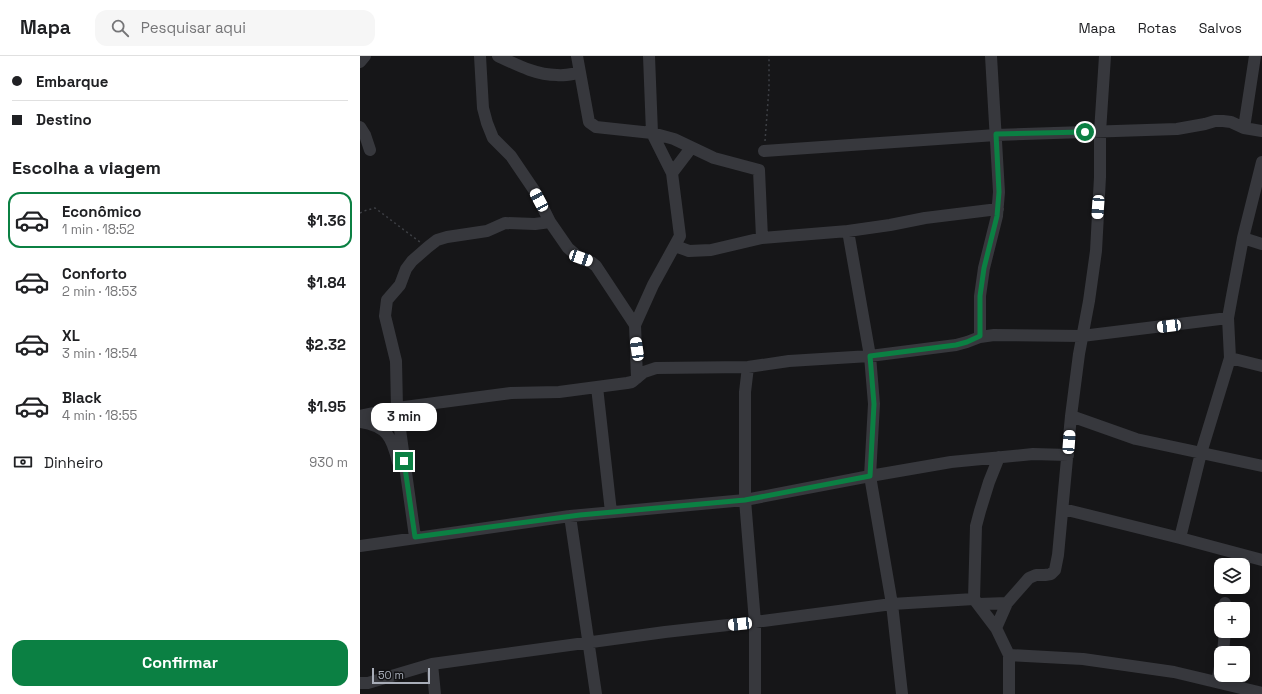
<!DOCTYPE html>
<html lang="pt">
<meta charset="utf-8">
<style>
body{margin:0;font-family:"Space Grotesk",sans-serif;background:#f6f6f6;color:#202124;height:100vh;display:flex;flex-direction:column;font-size:15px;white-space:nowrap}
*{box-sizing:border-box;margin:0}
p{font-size:13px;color:#757577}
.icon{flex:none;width:22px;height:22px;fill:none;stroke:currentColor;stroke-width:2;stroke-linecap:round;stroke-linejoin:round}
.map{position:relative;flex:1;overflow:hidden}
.sheet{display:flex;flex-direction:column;background:#fff;width:360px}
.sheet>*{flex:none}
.hud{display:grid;align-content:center;height:88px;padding:0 12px;background:#fff}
.tools{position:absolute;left:854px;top:502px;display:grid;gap:8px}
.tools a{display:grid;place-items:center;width:36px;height:36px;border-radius:8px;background:#fff;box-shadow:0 2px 10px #0003;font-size:20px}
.scale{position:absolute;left:12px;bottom:10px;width:58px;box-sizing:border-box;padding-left:4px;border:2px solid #a8adb8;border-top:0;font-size:11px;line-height:14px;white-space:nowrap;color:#a8adb8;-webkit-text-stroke:3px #111113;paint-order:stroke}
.end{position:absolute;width:18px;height:18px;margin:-9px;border:5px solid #0b8043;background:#fff;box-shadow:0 0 0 2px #fff}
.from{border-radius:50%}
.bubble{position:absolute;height:28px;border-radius:12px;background:#fff;box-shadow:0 2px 10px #0003;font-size:13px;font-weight:800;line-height:28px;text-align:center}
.car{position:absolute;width:12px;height:24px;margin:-12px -6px;border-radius:5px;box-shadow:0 0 3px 1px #0007;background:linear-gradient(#fff 24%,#345 0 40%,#fff 0 76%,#345 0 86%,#fff 0)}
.hud b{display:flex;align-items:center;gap:14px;height:38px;font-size:15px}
.hud b+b{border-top:1px solid #e0e0e0}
.hud i{width:10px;height:10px;background:#202124}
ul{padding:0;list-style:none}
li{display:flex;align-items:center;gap:12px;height:56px;margin:0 8px 6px;padding:0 4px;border:2px solid transparent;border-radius:12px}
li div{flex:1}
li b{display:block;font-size:15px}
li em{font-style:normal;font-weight:800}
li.current{border-color:#0b8043}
li>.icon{width:36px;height:36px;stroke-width:1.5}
h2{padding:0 12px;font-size:18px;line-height:48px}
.pay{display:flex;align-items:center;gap:10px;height:44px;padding:0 12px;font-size:15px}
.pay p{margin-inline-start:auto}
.action{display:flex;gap:8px;margin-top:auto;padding:8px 12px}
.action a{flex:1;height:46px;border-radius:12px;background:#0b8043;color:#fff;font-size:16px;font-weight:800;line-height:46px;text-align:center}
header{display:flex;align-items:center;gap:24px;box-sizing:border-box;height:56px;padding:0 20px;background:#fff;border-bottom:1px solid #e0e0e0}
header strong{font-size:19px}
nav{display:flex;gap:22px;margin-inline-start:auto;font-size:14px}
.search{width:280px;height:36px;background:#f6f6f6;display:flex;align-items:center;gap:10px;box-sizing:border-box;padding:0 14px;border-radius:12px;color:#757577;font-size:15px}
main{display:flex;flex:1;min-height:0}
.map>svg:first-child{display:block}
</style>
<header>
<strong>Mapa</strong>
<div class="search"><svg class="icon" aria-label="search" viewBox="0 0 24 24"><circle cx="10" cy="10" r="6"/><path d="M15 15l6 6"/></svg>Pesquisar aqui</div>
<nav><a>Mapa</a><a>Rotas</a><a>Salvos</a></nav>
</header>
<main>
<section class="sheet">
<div class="hud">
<b><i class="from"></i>Embarque</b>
<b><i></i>Destino</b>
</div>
<h2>Escolha a viagem</h2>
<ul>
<li class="current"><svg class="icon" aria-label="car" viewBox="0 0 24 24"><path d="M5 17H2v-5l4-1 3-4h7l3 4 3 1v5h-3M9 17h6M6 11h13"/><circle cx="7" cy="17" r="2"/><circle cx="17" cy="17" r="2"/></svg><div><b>Econômico</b><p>1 min · 18:52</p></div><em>$1.36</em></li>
<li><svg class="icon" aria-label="car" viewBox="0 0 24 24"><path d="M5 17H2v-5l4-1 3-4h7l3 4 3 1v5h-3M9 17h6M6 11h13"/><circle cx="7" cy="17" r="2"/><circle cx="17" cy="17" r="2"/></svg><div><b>Conforto</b><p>2 min · 18:53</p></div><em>$1.84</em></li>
<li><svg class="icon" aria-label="car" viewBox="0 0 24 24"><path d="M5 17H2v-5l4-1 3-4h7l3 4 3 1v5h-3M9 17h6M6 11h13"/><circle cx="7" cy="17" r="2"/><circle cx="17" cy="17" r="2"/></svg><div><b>XL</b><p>3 min · 18:54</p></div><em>$2.32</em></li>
<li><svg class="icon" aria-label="car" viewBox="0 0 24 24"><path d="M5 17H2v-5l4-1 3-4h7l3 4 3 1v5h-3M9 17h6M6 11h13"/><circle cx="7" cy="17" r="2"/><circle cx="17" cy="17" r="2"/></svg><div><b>Black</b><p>4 min · 18:55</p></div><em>$1.95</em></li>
</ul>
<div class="pay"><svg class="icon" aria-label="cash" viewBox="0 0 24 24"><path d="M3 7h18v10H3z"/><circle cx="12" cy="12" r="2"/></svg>Dinheiro<p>930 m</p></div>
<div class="action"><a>Confirmar</a></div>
</section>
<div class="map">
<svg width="902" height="638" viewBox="0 0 902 638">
<rect width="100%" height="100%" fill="#161618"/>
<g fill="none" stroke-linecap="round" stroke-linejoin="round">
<path stroke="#3d3f44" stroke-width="1.5" stroke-dasharray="2 3" stroke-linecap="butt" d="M405,85L409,32V0
M0,157L4,155L15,152L60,186"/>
<path stroke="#37383d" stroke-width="12" d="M120,0L123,52L127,67L133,82L151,100L174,134L190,166L208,192L221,203L231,206L236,210L275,269
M138,0C157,9 176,19 197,19C204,20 212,18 219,17
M217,0L229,66L236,71L292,77L312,117L320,180L293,229L275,269L277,322
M289,0L292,77L314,83L354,102L399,114L402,182
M0,6L5,0
M0,71L5,79L10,94
M884,72L895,0
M404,95L636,79L817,73L845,68L855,65H863L871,66L884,72L902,75
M312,117L331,92
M190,166L175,168L145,167L127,175L87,181L77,184L68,191L52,205L46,213L40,229L27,244L25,260L36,305L37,352L151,337L199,336L267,327L272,326L284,316L296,312L388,311L429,305L510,300L596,289L607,286L620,281L634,279L722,280L868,262
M488,175L510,300L514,348L510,420L532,548L542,638
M883,182L902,188
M315,190L329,195L351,194L402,182L488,175L530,169L565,162L638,153
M620,281V240L624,212L637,160L639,136L631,0
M870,302L902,310
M388,311L385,336V444L395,566V638
M237,331L251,456
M0,360L37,352L55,481
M711,360L776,383L902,410
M0,366C27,370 32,381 38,406
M639,401L629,426L620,455L616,470L614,543L636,572L649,599V638
M703,453L820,482L902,504
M210,460L236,638
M820,482L841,397L870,302L868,262L872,240L883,182L902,106
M0,490L210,460L385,444L510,420L591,406L673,398L708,399
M619,548L647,547
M865,553V547
M636,572L647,547L669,522L676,519H685L691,518L695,514L698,499L711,360L719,298L729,245L736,195L740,121V76L745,0
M863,597L865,575
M649,599L723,603L814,616L902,637
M72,608L75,638
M857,626L861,606
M0,627H8L72,608L305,576L395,566L532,548L614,543"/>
</g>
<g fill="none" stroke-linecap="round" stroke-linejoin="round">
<path stroke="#0b8043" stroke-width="5" d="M44,405L55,481L220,459L385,444L510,420L514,348L510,300L596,289L607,286L620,280V240L624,212L637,160L639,136L636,78L725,76"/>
</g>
</svg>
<div class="tools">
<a><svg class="icon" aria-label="layers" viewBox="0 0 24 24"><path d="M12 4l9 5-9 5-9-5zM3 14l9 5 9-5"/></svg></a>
<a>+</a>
<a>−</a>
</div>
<div class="scale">50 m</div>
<i class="end from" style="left:725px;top:76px"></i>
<i class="end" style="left:44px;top:405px"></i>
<div class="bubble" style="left:11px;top:347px;width:66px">3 min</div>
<i class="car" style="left:179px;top:144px;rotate:332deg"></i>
<i class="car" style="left:738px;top:151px;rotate:184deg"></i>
<i class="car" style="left:221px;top:202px;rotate:109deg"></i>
<i class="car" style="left:809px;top:270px;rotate:263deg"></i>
<i class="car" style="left:277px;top:293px;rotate:352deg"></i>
<i class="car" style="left:709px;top:386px;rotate:4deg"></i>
<i class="car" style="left:380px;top:568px;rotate:264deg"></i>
</div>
</main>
